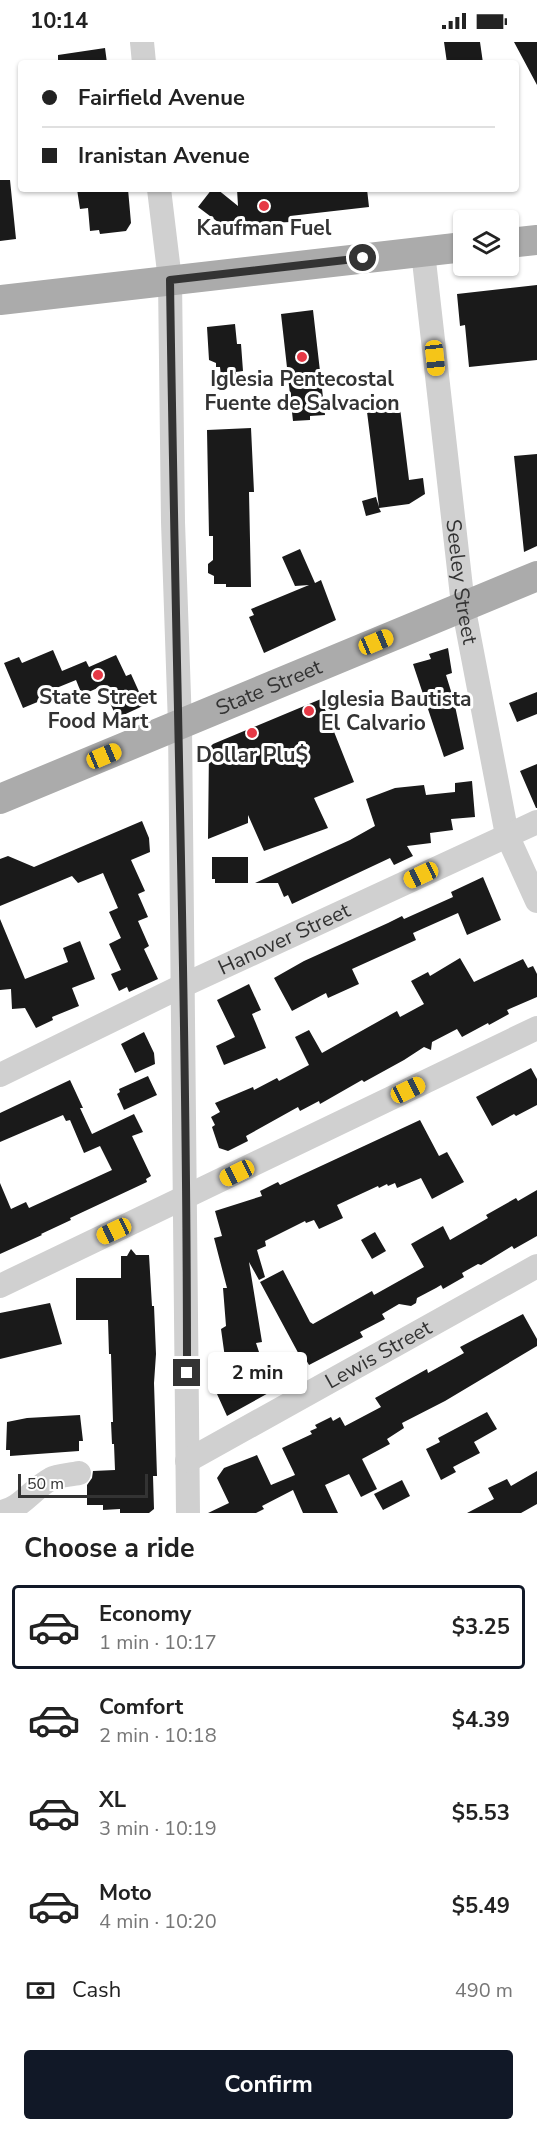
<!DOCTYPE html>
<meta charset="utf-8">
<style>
body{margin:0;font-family:"Nunito Sans",sans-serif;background:#f6f6f6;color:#222;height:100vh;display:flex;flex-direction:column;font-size:22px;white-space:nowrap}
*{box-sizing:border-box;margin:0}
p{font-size:20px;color:#767676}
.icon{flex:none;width:33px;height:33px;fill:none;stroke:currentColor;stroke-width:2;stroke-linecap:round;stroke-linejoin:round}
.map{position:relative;height:1471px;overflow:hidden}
.drawer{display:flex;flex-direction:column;background:#fff;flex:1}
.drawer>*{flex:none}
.guide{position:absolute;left:18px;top:18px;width:501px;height:132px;border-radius:6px;box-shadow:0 2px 4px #0004;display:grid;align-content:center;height:132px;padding:0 24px;background:#fff}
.tools{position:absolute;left:453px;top:168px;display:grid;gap:12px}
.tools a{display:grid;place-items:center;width:66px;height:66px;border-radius:6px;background:#fff;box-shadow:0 2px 4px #0004;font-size:30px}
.scale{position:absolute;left:18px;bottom:15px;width:130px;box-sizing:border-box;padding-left:6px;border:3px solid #333;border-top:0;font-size:16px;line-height:21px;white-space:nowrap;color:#333;-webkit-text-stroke:4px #fff;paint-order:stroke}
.end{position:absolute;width:27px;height:27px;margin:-14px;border:8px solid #333;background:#fff;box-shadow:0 0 0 3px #fff}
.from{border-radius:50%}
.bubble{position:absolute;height:42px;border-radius:6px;background:#fff;box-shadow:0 2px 4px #0004;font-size:20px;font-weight:700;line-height:42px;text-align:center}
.car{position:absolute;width:18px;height:36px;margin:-18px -9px;border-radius:8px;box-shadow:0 0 4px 2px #0007;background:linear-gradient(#f5c518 24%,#345 0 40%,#f5c518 0 76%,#345 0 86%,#f5c518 0)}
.guide b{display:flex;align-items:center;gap:21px;height:57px;font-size:22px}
.guide b+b{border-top:2px solid #e0e0e0}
.guide i{width:15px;height:15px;background:#222}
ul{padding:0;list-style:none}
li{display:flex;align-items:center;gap:18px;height:84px;margin:0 12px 9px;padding:0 12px;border:3px solid transparent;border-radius:6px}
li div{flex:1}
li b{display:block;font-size:22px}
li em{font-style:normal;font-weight:700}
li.selected{border-color:#111827}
li>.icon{width:54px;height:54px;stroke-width:1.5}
h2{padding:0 24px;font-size:27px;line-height:72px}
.pay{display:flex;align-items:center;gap:15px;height:66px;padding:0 24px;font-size:22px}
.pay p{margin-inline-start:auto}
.primary-button{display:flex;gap:12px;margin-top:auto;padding:12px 24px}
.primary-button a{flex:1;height:69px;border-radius:6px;background:#111827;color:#fff;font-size:24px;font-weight:700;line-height:69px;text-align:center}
.status{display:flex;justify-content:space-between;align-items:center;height:42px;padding:0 30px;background:#fff;direction:ltr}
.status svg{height:16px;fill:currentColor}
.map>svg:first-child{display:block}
</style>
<div class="status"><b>10:14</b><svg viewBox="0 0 49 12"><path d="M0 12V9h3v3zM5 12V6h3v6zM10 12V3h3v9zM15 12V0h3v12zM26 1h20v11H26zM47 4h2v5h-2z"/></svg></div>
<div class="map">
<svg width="537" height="1471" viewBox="0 0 537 1471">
<rect width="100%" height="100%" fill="#fff"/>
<path fill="#1a1a1a" d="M444,0H480L483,21H447Z
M514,0H537V43Z
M105,6L107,21H58V13Z
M0,138H10L16,197L0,199Z
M77,147H128L131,181L126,189L100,192L99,188L90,189L88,166L80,167Z
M212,147H217L238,164L237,147H367L369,165L290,174L291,180L222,183L198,165Z
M537,243V318L469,325L465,283L460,284L457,252Z
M313,268L325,373L310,374V378L293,379L281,272Z
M235,282L237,302H241L243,329L236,330V333L221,334L220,325H216V321L209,318L207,285Z
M399,358L409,438L423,436L425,452L409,462L379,466L381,470L366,474L362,459L376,455L379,465L366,362Z
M251,386L254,450H249L251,545H226V542H214V534L208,531V522L213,518V494H209L207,388Z
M537,412V504L524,510L514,414Z
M300,507L315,541L321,538L336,578L264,611L249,575L254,573L251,567L309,543L295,544L282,515Z
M448,606L452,631L446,633L454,659L464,707L444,715L413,622L431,617L429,612Z
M53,608L62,629L86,619L89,625L116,613L126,634L131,632L145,663L117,676L102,644L82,653L76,638L49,649L52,654L23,666L4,621L19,615L22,621Z
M537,650V672L517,680L509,661Z
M321,657L354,740L314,756L328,786L264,809L248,773V781L208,797L209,706L213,702Z
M537,722V766H536L520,729Z
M472,739L475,775L451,777L453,788L430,791L431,801L407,804L413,814L394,823L390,816L292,862L288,853L284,855L278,841H255L350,798L375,784L366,757L395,746L424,743L426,753L455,750V741Z
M142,779L149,796L150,810L131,818L145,849L138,852L148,875L138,879L149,904L144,907L158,937L129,950L127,945L119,949L111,932L121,928L109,902L121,896L109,870L118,866L103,831L78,841L72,834L0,864V817L8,814L34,825Z
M212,815H248V841H215V837H212Z
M483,835L501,878L467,893L458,871L413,891L416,898L352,927L359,942L328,956L326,951L292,969L274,936L304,919L388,881L402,874L404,877L453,855L451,850Z
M0,877L25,937L68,920L63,906L80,899L95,937L72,946L79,964L52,975L53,978L36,986L25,966L12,967L11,947L0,948Z
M460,916L474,940L523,917L528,926L533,924L537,932V955L507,968L509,972L489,983L488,981L462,995L457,987L432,1000L431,1008L424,1005L404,1018L364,1040L362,1038L320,1062L319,1059L300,1069L298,1065L246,1094L248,1099L228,1109L219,1106L212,1085L215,1083L211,1075L220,1070L215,1061L253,1045L254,1048L277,1036L279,1039L309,1023L295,995L309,988L322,1011L397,969L400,975L424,962L411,939L428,930L430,934Z
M249,942L261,968L252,972L266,1006L224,1023L216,1004L235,995L217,958Z
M144,990L154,1011L155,1022L135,1031L121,1002Z
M531,1026L537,1037V1063L516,1074L514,1072L492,1084L476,1055Z
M148,1034L157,1053L124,1068L117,1052L120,1050L119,1047Z
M70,1038L83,1066H80L92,1092L134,1072L143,1090L132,1094L151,1134L146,1137L147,1140L70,1176L71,1178L41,1192L42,1193L0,1212V1141L11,1167L26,1160L29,1166L112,1128L100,1104L84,1111L70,1078L66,1079L63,1073L0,1100V1071Z
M420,1078L439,1114L447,1110L464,1140L432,1157L421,1136L397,1146L395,1141L388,1144L387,1142L379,1146L378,1144L337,1163L343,1176L319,1187L314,1178L306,1181L305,1179L265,1199L266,1204L257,1208L265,1235L259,1238L249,1220L262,1300L256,1301L264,1325L259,1326L272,1349L227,1374L217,1352L225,1347L215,1319L225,1316L221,1287L226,1284L223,1246H227L214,1196L222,1194L215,1169L262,1154L260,1149L278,1140L280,1143Z
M537,1148V1194L514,1207L512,1204L481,1223L478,1222L462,1231L464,1235L443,1247L441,1243L436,1246L417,1256L416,1261L411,1264L399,1262L382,1272L385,1277L360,1290L363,1295L309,1323L305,1316L302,1318L260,1240L283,1228L310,1280L313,1282L372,1249L374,1253L424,1225L411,1202L443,1184L450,1198L488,1176L486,1173L516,1156L518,1159Z
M375,1190L386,1209L372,1217L361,1198Z
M131,1207L136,1213H149L152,1264H154L156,1312L154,1341L157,1434H153L154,1467L149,1471H120V1467L103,1468V1463H87V1443L92,1436L93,1429L115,1428L114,1402H112L111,1380H113L111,1312H109L108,1278H76V1236H121V1214H127Z
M50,1261L62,1302L0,1317V1271Z
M523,1272L537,1297V1304L445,1359L402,1381L404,1386L387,1397L390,1402L362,1417L377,1447L361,1455L349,1432L325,1443L338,1471H303L293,1448L262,1464L264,1467L256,1471H208L229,1461L217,1436L224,1426L257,1413L271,1443L295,1433L282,1406L312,1392L310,1389L317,1386L315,1383L331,1375L333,1379L340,1375L345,1384L381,1365L375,1356L427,1327L428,1331L464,1311L460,1305Z
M487,1370L497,1387L474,1400L480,1411L453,1425L456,1430L441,1438L426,1407L440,1400L438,1396Z
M80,1373L83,1399H79V1409L10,1414V1408H6L7,1380L27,1376Z
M537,1429V1462L521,1471H467L494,1457L488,1446L507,1437L511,1444Z
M402,1438L410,1454L383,1468L374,1452Z"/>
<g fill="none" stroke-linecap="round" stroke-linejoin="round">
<g stroke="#d0d0d0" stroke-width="24">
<path d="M142,0L144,21"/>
<path d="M159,147L170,238L173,480L180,683L188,1471"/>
<path id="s1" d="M423,210L463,563L507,793L537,859"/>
<path id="s2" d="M0,1033L182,944L537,780"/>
<path d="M0,1244L537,986"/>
<path id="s3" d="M187,1419L537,1224"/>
<path d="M0,1470C20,1468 32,1447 51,1437C58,1433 70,1433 79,1431"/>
</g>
<g stroke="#ababab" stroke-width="30">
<path d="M508,201L537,198"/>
<path d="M0,258L464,205"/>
<path id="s4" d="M0,757L537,534"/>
</g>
</g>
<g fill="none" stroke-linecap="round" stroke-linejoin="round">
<path stroke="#333" stroke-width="8" d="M187,1331C187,967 175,602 170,238L363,216"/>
</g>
<g fill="#e63946" stroke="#fff" stroke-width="2">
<circle cx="264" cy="164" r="6"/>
<circle cx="302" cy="315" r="6"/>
<circle cx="98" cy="633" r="6"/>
<circle cx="309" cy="669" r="6"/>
<circle cx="252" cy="691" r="6"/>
</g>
<g text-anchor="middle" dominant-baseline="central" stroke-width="6" stroke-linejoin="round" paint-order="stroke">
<g font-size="21" font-weight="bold" fill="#333" stroke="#fff">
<text x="264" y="186">Kaufman Fuel</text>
<text x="302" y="337">Iglesia Pentecostal<tspan x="302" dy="24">Fuente de Salvacion</tspan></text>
<text x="98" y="655">State Street<tspan x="98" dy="24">Food Mart</tspan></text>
<text x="321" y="657" text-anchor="start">Iglesia Bautista<tspan x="321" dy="24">El Calvario</tspan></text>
<text x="252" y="713">Dollar Plu$</text>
</g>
<g font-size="21" fill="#333" stroke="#fff">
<text stroke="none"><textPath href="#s1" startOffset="332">Seeley Street</textPath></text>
<text stroke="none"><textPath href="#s4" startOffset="291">State Street</textPath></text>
<text stroke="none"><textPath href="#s2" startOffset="315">Hanover Street</textPath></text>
<text stroke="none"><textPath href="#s3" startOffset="219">Lewis Street</textPath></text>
</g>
</g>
</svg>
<div class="tools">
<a><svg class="icon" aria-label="layers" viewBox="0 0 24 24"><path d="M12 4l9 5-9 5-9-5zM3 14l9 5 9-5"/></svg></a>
</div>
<div class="scale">50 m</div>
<i class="end from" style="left:363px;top:216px"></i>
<i class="end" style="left:187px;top:1331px"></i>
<div class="bubble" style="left:208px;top:1310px;width:99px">2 min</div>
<i class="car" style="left:435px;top:316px;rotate:174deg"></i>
<i class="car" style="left:376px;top:600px;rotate:67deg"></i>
<i class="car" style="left:104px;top:714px;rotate:67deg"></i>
<i class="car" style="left:421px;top:833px;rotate:245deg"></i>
<i class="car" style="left:408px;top:1048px;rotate:64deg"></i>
<i class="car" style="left:237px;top:1131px;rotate:244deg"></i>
<i class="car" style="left:114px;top:1189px;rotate:245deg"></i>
<div class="guide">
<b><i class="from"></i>Fairfield Avenue</b>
<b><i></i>Iranistan Avenue</b>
</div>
</div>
<section class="drawer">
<h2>Choose a ride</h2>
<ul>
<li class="selected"><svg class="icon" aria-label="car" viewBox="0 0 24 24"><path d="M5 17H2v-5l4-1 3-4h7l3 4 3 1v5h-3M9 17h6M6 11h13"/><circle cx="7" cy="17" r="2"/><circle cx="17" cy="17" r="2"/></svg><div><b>Economy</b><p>1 min · 10:17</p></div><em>$3.25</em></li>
<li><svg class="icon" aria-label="car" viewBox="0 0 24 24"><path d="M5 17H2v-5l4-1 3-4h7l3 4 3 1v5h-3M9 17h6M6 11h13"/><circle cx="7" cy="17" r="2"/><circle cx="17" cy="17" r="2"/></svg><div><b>Comfort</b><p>2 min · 10:18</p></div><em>$4.39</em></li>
<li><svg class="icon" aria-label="car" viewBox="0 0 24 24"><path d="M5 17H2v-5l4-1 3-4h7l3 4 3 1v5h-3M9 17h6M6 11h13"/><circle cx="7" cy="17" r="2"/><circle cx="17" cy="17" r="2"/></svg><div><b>XL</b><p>3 min · 10:19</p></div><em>$5.53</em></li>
<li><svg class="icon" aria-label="car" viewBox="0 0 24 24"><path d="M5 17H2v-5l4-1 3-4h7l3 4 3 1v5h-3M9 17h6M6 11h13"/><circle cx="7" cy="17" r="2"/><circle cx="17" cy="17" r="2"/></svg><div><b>Moto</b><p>4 min · 10:20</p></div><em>$5.49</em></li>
</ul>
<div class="pay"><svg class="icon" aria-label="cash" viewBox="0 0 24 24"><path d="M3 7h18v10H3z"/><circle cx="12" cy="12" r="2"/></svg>Cash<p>490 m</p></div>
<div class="primary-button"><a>Confirm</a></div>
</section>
